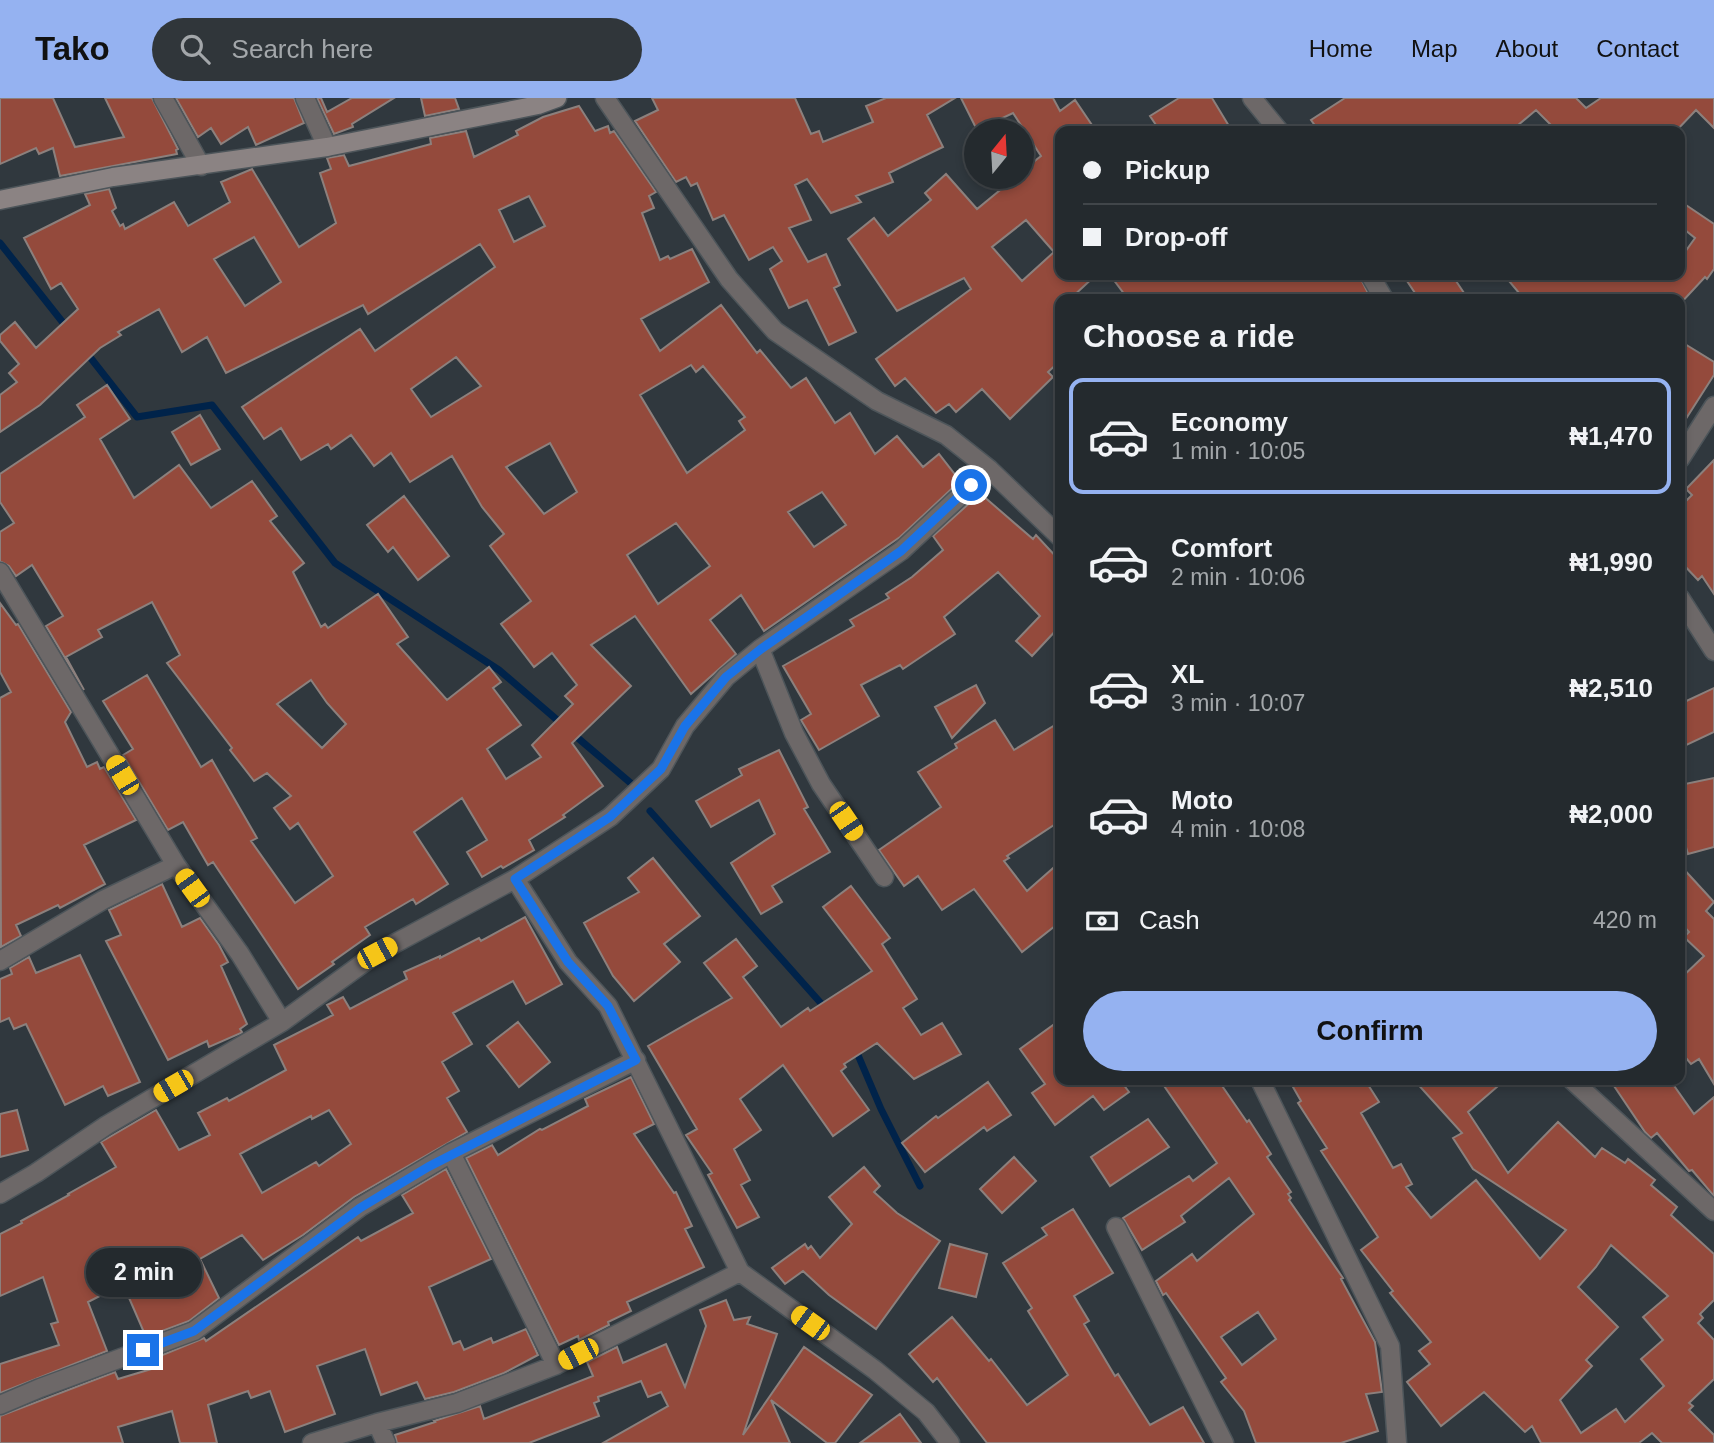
<!DOCTYPE html>
<meta charset="utf-8">
<style>
body{margin:0;font-family:Helvetica,sans-serif;background:#30363a;color:#f1f3f6;height:100vh;display:flex;flex-direction:column;font-size:26px;white-space:nowrap}
*{box-sizing:border-box;margin:0}
p{font-size:23px;color:#a3a7aa}
.icon{flex:none;width:38px;height:38px;fill:none;stroke:currentColor;stroke-width:2;stroke-linecap:round;stroke-linejoin:round}
.map{position:relative;flex:1;overflow:hidden}
.sheet{position:absolute;left:1055px;top:196px;width:630px;height:791px;display:flex;flex-direction:column;background:#242a2e;border-radius:14px;box-shadow:0 4px 10px #0003,0 0 0 2px #41464a}
.sheet>*{flex:none}
.hud{position:absolute;left:1055px;top:28px;width:630px;height:154px;border-radius:14px;box-shadow:0 4px 10px #0003,0 0 0 2px #41464a;display:grid;align-content:center;height:154px;padding:0 28px;background:#242a2e}
.needle{width:46px;rotate:18deg}
.controls{position:absolute;left:964px;top:21px;display:grid;gap:14px}
.controls a{display:grid;place-items:center;width:70px;height:70px;border-radius:50%;background:#242a2e;box-shadow:0 4px 10px #0003,0 0 0 2px #41464a;font-size:35px}
.end{position:absolute;width:32px;height:32px;margin:-16px;border:9px solid #1a73e8;background:#fff;box-shadow:0 0 0 4px #fff}
.from{border-radius:50%}
.bubble{position:absolute;height:49px;border-radius:24px;background:#242a2e;box-shadow:0 4px 10px #0003,0 0 0 2px #41464a;font-size:23px;font-weight:700;line-height:49px;text-align:center}
.car{position:absolute;width:21px;height:42px;margin:-21px -10px;border-radius:9px;box-shadow:0 0 5px 2px #0007;background:linear-gradient(#f5c518 24%,#345 0 40%,#f5c518 0 76%,#345 0 86%,#f5c518 0)}
.hud b{display:flex;align-items:center;gap:24px;height:66px;font-size:26px}
.hud b+b{border-top:2px solid #41464a}
.hud i{width:18px;height:18px;background:#f1f3f6}
ul{padding:0;list-style:none}
li{display:flex;align-items:center;gap:21px;height:116px;margin:0 14px 10px;padding:0 14px;border:4px solid transparent;border-radius:14px}
li div{flex:1}
li b{display:block;font-size:26px}
li em{font-style:normal;font-weight:700}
li.current{border-color:#95b2f1}
li>.icon{width:63px;height:63px;stroke-width:1.5}
h2{padding:0 28px;font-size:32px;line-height:84px}
.pay{display:flex;align-items:center;gap:18px;height:77px;padding:0 28px;font-size:26px}
.pay p{margin-inline-start:auto}
.action{display:flex;gap:14px;margin-top:auto;padding:14px 28px}
.action a{flex:1;height:80px;border-radius:42px;background:#95b2f1;color:#111;font-size:28px;font-weight:700;line-height:80px;text-align:center}
header{display:flex;align-items:center;gap:42px;box-sizing:border-box;height:98px;padding:0 35px;background:#95b2f1;color:#111}
header strong{font-size:33px}
nav{display:flex;gap:38px;margin-inline-start:auto;font-size:24px}
.search{width:490px;height:63px;background:#30363a;display:flex;align-items:center;gap:18px;box-sizing:border-box;padding:0 24px;border-radius:38px;color:#a3a7aa;font-size:26px}
.map>svg:first-child{display:block}
</style>
<header>
<strong>Tako</strong>
<div class="search"><svg class="icon" aria-label="search" viewBox="0 0 24 24"><circle cx="10" cy="10" r="6"/><path d="M15 15l6 6"/></svg>Search here</div>
<nav><a>Home</a><a>Map</a><a>About</a><a>Contact</a></nav>
</header>
<div class="map">
<svg width="1714" height="1345" viewBox="0 0 1714 1345">
<rect width="100%" height="100%" fill="#30383e"/>
<g fill="none" stroke-linecap="round" stroke-linejoin="round">
<path stroke="#00234a" stroke-width="7" d="M0,145L68,231
M86,254L137,319L212,307L335,465L499,572L563,627
M572,635L633,687
M650,713L827,912
M855,950L881,1011L920,1088"/>
</g>
<path fill="#944a3c" stroke="#8c807d" stroke-width="2" fill-rule="evenodd" d="M0,0H53L75,49L124,39L105,0H152L178,51L176,52L177,56L60,78L53,50L39,56L36,50L0,66Z
M176,0H294L304,25L256,47L248,29L221,46L211,30L198,39Z
M317,0H321L327,14L352,0H394L352,26L353,29L334,36Z
M421,0H455L459,11L425,18Z
M652,0H795L811,36L819,33L823,44L873,24L866,8L886,0H955L927,17L943,49L889,75L893,84L856,98L861,104L831,115L807,81L795,87L811,122L789,130L808,164L826,156L840,187L834,190L856,234L829,247L807,202L789,210L770,171L782,163L773,149L749,162L724,117L713,122L697,85L691,88L686,79L676,84L635,23L658,12Z
M961,0H1053L1060,13L1075,2L1096,33H1060V177H1096L1070,201H1060V263L1048,274L1053,279L1010,321L982,291L956,314L949,306L936,315L905,280L895,288L876,261L971,191L964,180L897,213L848,141L874,120L888,138L931,102L925,95L946,76L977,111L1016,79H1022V73L1041,58L1013,15L977,32ZM1026,122L1054,154L1022,183L992,149Z
M1179,0H1212L1232,33H1160L1150,18Z
M1345,0H1576L1586,10L1601,0H1714V30L1696,12L1676,33H1557L1536,12L1511,33H1319L1311,22Z
M579,8L595,33L608,28L610,35L614,33L656,94L649,98L654,110L642,115L660,162L668,158L670,161L692,151L709,184L641,221L660,253L721,207L757,255L760,252L791,290L806,280L835,325L850,315L875,356L897,338L923,369L939,356L960,383L900,439L764,533L741,497L710,522L736,556L691,596L635,518L591,547L631,588L572,645L603,688L563,717L565,719L529,742L534,752L503,770L501,768L482,779L467,754L487,742L462,700L414,734L448,786L416,806L413,801L365,829L370,837L332,864L334,866L298,891L213,764L208,767L183,724L168,732L123,657L133,651L103,603L147,577L201,669L212,662L257,740L251,743L295,805L333,778L298,725L290,731L274,710L291,698L267,675L254,683L230,652L232,650L167,565L180,557L152,504L98,532L102,539L66,559L84,592L46,528L63,518L32,467L16,478L9,468L0,463V434L14,425L0,404V376L85,319L77,307L107,287L130,321L100,341L134,400L179,367L211,410L252,383L277,418L270,423L304,465L293,474L321,529L325,526L328,530L378,496L408,539L397,546L447,602L489,569L501,584L493,590L521,627L487,651L506,681L541,659L532,647L573,606L565,598L577,587L552,555L534,569L501,526L531,503L490,448L504,436L482,409L452,358L410,384L391,355L374,368L351,337L331,351L328,346L301,362L281,330L264,341L242,309L360,231L375,253L495,169L480,146L368,216L363,207L226,275L207,239L182,254L159,211L118,234L121,237L100,250L40,307L0,334V297L17,284L9,275L19,266L0,243V237L15,224L36,250L78,211L61,185L51,191L24,140L90,107L85,96L109,91L116,110L112,113L120,128L123,126L125,131L174,104L188,128L230,104L221,84L252,71L299,149L336,125L320,75L331,71L327,60L344,57L349,68L431,46L430,40L466,33L474,59L518,37L516,33L543,19ZM529,98L545,128L514,144L499,112ZM254,139L281,184L245,208L214,161ZM456,259L481,288L431,319L411,291ZM691,267L696,274L703,268L745,319L739,323L745,332L687,375L640,297ZM550,345L577,394L544,416L506,369ZM822,394L846,427L814,449L788,414ZM676,425L710,468L658,506L627,457ZM311,582L327,605L346,626L322,650L277,606Z
M1680,103L1714,126V171L1707,181L1705,179L1680,206V201H1524L1504,177H1680V161L1695,140L1680,128Z
M1110,177H1359L1371,201H1128Z
M1403,177H1452L1468,201H1419Z
M1680,243L1714,264V277L1680,330Z
M200,317L220,351L191,367L172,334Z
M1714,362V496L1702,478L1698,482L1680,463V409L1692,397L1686,391Z
M982,397L1033,441L1036,437L1060,463V528L1032,558L1016,543L1040,518L998,474L944,519L955,536L903,571L900,567L861,587L879,618L819,652L801,622L811,616L783,568L854,528L850,522L889,500L886,496L912,479L943,452L933,438L974,401L976,403Z
M404,398L449,458L418,482L393,449L388,454L367,427Z
M0,505L16,527L18,526L71,614L65,624L87,669L97,664L100,671L104,669L136,722L84,747L105,786L60,810L58,807L16,827L21,838L1,849L0,600L11,594L0,574Z
M976,587L985,605L952,640L935,609Z
M1714,590V634L1680,650V606Z
M995,622L1014,652L1060,624V723L1007,758L1009,760L1004,763L1027,793L1060,764V824L1022,854L974,791L942,812L918,778L904,788L879,752L941,709L918,674L957,650L955,646Z
M779,652L808,709L804,711L830,754L772,788L782,804L761,816L731,765L775,736L759,702L711,729L696,703L742,677L739,671Z
M1714,680V749L1688,756L1681,732L1686,731L1680,705V687Z
M653,760L700,818L664,846L680,864L634,903L613,878L584,825L639,794L628,780Z
M1680,767L1714,804L1706,813L1714,821V986L1699,961L1691,966L1680,953V881L1704,858L1684,839L1689,834L1680,824Z
M162,786L182,829L200,820L219,847L228,864L221,868L247,926L240,931L242,934L241,935L209,949L207,943L168,962L106,843L121,837L109,812Z
M851,788L890,840L882,846L917,901L903,910L921,937L942,925L961,956L914,981L877,945L844,966L846,969L841,973L869,1012L833,1038L783,967L740,1001L761,1032L734,1051L750,1082L741,1087L759,1119L737,1130L708,1077L712,1075L686,1037L697,1031L648,948L732,900L704,865L736,841L757,868L743,879L781,929L808,910L810,913L872,873L823,809Z
M525,819L562,886L526,906L513,883L453,915L472,946L442,964L459,993L447,1000L467,1034L354,1099L303,1137L263,1162L242,1137L200,1161L219,1200L189,1223L146,1239L123,1186L88,1204L107,1253L0,1295V1266L59,1247L51,1226L58,1224L43,1179L0,1198V1136L22,1125L21,1123L69,1097L68,1096L116,1069L101,1044L156,1012L179,1052L210,1037L198,1015L227,1000L229,1003L286,972L274,947L333,917L327,907L343,899L350,911L407,881L404,874L440,858V860L479,840L481,843ZM329,1012L351,1046L319,1068L316,1064L262,1095L240,1056L311,1018L312,1021Z
M80,857L140,984L108,998L103,988L65,1007L26,926L14,931L9,920L0,924V881L12,876L10,870L29,859L36,875Z
M1060,922V982H1120L1129,994L1104,1012L1093,998L1055,1027L1032,995L1045,986L1020,951Z
M518,924L550,964L519,989L487,948Z
M631,979L654,1026L634,1036L674,1095L676,1094L692,1128L685,1131L704,1169L627,1204L631,1213L608,1224L609,1227L579,1242L578,1238L559,1247L466,1060L492,1047L498,1057L540,1031L542,1032L588,1008L585,1001Z
M1160,982H1218L1247,1024L1249,1022L1271,1056L1267,1059L1291,1094L1288,1096L1291,1100L1289,1102L1343,1180L1341,1181L1375,1244L1382,1294L1366,1296L1378,1333L1341,1345H1256L1244,1313L1221,1284L1226,1280L1166,1195L1163,1197L1156,1183L1192,1156L1197,1163L1254,1116L1229,1080L1181,1118L1185,1124L1142,1152L1123,1120L1189,1078L1193,1083L1217,1065ZM1258,1214L1276,1241L1242,1267L1221,1239Z
M1289,982H1365L1379,1004L1361,1015L1393,1070L1401,1066L1412,1086L1406,1089L1431,1120L1476,1082L1540,1161L1566,1132L1473,1071L1453,1040L1462,1035L1414,982H1505L1468,1014L1508,1075L1558,1024L1595,1059L1602,1050L1625,1065L1628,1061L1655,1082L1651,1087L1677,1109L1671,1117L1714,1156V1202L1700,1216L1703,1220L1698,1225L1714,1242V1281L1689,1305L1693,1308L1689,1312L1714,1337V1345H1662L1652,1335L1639,1345H1541L1532,1328L1525,1334L1484,1294L1441,1328L1407,1284L1430,1266L1419,1253L1431,1244L1390,1195L1393,1193L1361,1152L1378,1139L1321,1053L1327,1050L1298,1005L1301,1003ZM1611,1147L1668,1198L1643,1219L1663,1242L1641,1261L1664,1288L1625,1324L1616,1311L1581,1335L1560,1302L1592,1268L1586,1262L1618,1229L1578,1189L1596,1169Z
M1610,982H1670L1694,1016L1714,999V1098L1692,1072L1689,1073L1657,1035L1651,1040L1645,1034Z
M988,984L1011,1017L987,1033L984,1029L925,1074L902,1045L936,1018L938,1020Z
M17,1012L28,1052L0,1059V1016Z
M1148,1021L1169,1049L1110,1088L1091,1059Z
M1014,1059L1036,1083L1002,1115L980,1091Z
M864,1069L880,1088L874,1094L897,1115L940,1143L876,1231L829,1197L803,1173L785,1186L772,1170L805,1146L808,1151L811,1148L820,1160L852,1126L829,1099Z
M446,1071L491,1161L429,1189L453,1246L460,1243L464,1252L491,1240L493,1245L526,1231L538,1257L504,1275L454,1294L425,1301L417,1284L381,1297L365,1251L317,1268L335,1316L285,1334L270,1293L251,1300L248,1293L208,1307L217,1345H180L172,1313L118,1329L123,1345H0V1318L115,1274L118,1281L158,1269L155,1260L204,1240L206,1243L358,1139L361,1143L413,1115L402,1097Z
M1073,1111L1113,1175L1074,1198L1089,1223L1084,1226L1115,1278L1118,1276L1150,1327L1183,1309L1204,1345H987L937,1280L933,1284L909,1256L952,1219L989,1263L991,1261L1027,1307L1068,1277L1028,1213L1032,1210L1003,1165L1047,1137L1042,1130Z
M950,1146L987,1156L976,1199L939,1190Z
M726,1202L734,1222L750,1219L747,1226L777,1236L743,1337L804,1249L872,1297L835,1345H827L771,1302L790,1345H603L668,1308L661,1294L648,1299L641,1283L598,1299L599,1303L594,1305L599,1318L529,1345H397L395,1337L435,1324L434,1323L480,1308L484,1321L593,1278L587,1264L617,1249L623,1265L666,1246L685,1289L706,1228L700,1212Z
M900,1316L921,1345H860Z"/>
<g fill="none" stroke-linecap="round" stroke-linejoin="round">
<g stroke="#4d555a" stroke-width="21">
<path id="street" d="M163,0L201,68
M305,0L327,49
M605,0L729,181L775,233L877,303L946,337L989,371L1060,439
M1252,0L1279,33
M1370,177L1384,201
M1680,361L1714,308
M0,474L176,767L240,856L282,924
M1680,500L1714,553
M760,551L794,635L821,686L884,779
M515,781L568,864L608,908L740,1174L875,1272L926,1314L950,1345
M0,863L103,802L176,767
M1260,982L1390,1248L1397,1345
M1572,982L1714,1113
M451,1055L556,1267
M0,1096L36,1075L107,1027L282,924L377,855L515,781L610,719L661,671L685,628L726,579L760,551L901,453L989,371
M1116,1129L1224,1345
M0,1307L40,1290L194,1233L360,1109L451,1055L636,962
M377,1325L386,1345
M312,1345L377,1325L457,1305L556,1267L740,1174"/>
</g>
<g stroke="#4d555a" stroke-width="21">
<path id="secondary" d="M0,102L113,79L327,49L538,7L557,0"/>
</g>
<use href="#street" stroke="#6d6868" stroke-width="18"/>
<use href="#secondary" stroke="#8b8383" stroke-width="18"/>
</g>
<g fill="none" stroke-linecap="round" stroke-linejoin="round">
<path stroke="#1a73e8" stroke-width="9" d="M143,1252L194,1233L360,1110L428,1069L636,962L608,908L568,864L515,781L610,719L661,671L685,628L726,579L761,551L901,453L971,387"/>
</g>
</svg>
<div class="controls">
<a><svg class="needle" viewBox="-14 -14 28 28"><path d="M0-13l5 13h-10z" fill="#e53935"/><path d="M0 13l5-13h-10z" fill="#a3a7aa"/></svg></a>
</div>
<i class="end from" style="left:971px;top:387px"></i>
<i class="end" style="left:143px;top:1252px"></i>
<div class="bubble" style="left:86px;top:1150px;width:116px">2 min</div>
<i class="car" style="left:122px;top:677px;rotate:329deg"></i>
<i class="car" style="left:846px;top:723px;rotate:146deg"></i>
<i class="car" style="left:192px;top:790px;rotate:324deg"></i>
<i class="car" style="left:377px;top:855px;rotate:62deg"></i>
<i class="car" style="left:173px;top:988px;rotate:240deg"></i>
<i class="car" style="left:810px;top:1225px;rotate:306deg"></i>
<i class="car" style="left:578px;top:1256px;rotate:243deg"></i>
<div class="hud">
<b><i class="from"></i>Pickup</b>
<b><i></i>Drop-off</b>
</div>
<section class="sheet">
<h2>Choose a ride</h2>
<ul>
<li class="current"><svg class="icon" aria-label="car" viewBox="0 0 24 24"><path d="M5 17H2v-5l4-1 3-4h7l3 4 3 1v5h-3M9 17h6M6 11h13"/><circle cx="7" cy="17" r="2"/><circle cx="17" cy="17" r="2"/></svg><div><b>Economy</b><p>1 min · 10:05</p></div><em>₦1,470</em></li>
<li><svg class="icon" aria-label="car" viewBox="0 0 24 24"><path d="M5 17H2v-5l4-1 3-4h7l3 4 3 1v5h-3M9 17h6M6 11h13"/><circle cx="7" cy="17" r="2"/><circle cx="17" cy="17" r="2"/></svg><div><b>Comfort</b><p>2 min · 10:06</p></div><em>₦1,990</em></li>
<li><svg class="icon" aria-label="car" viewBox="0 0 24 24"><path d="M5 17H2v-5l4-1 3-4h7l3 4 3 1v5h-3M9 17h6M6 11h13"/><circle cx="7" cy="17" r="2"/><circle cx="17" cy="17" r="2"/></svg><div><b>XL</b><p>3 min · 10:07</p></div><em>₦2,510</em></li>
<li><svg class="icon" aria-label="car" viewBox="0 0 24 24"><path d="M5 17H2v-5l4-1 3-4h7l3 4 3 1v5h-3M9 17h6M6 11h13"/><circle cx="7" cy="17" r="2"/><circle cx="17" cy="17" r="2"/></svg><div><b>Moto</b><p>4 min · 10:08</p></div><em>₦2,000</em></li>
</ul>
<div class="pay"><svg class="icon" aria-label="cash" viewBox="0 0 24 24"><path d="M3 7h18v10H3z"/><circle cx="12" cy="12" r="2"/></svg>Cash<p>420 m</p></div>
<div class="action"><a>Confirm</a></div>
</section>
</div>
